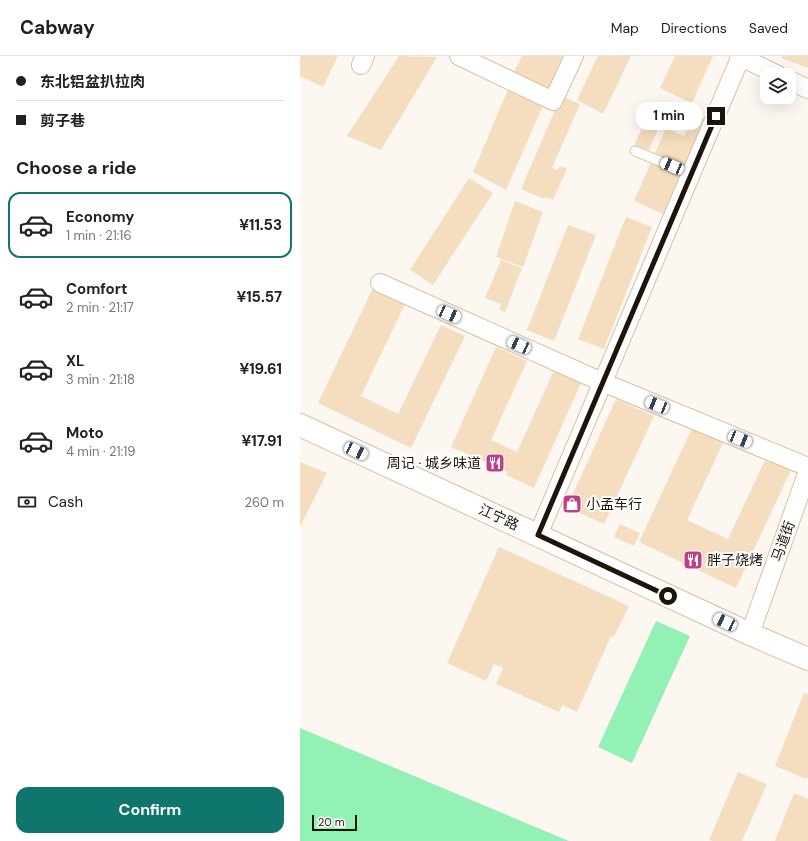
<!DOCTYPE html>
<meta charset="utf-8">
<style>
body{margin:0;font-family:"DM Sans","Noto Sans SC",sans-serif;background:#f6f6f6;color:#222;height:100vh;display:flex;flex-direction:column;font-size:15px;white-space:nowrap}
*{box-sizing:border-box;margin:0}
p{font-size:13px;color:#767676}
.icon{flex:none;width:22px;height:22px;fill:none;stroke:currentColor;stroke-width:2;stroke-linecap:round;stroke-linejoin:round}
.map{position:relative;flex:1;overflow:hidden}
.details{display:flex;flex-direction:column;background:#fff;width:300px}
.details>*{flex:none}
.banner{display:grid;align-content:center;height:88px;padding:0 16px;background:#fff}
.fabs{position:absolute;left:460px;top:12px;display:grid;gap:8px}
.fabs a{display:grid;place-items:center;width:36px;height:36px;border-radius:8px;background:#fff;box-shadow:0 4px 16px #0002;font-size:20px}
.scale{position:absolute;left:12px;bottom:10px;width:45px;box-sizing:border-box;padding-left:4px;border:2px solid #1d1509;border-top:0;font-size:11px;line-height:14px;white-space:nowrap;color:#1d1509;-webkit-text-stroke:3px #fff;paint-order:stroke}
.end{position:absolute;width:18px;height:18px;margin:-9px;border:5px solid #1d1509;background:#fff;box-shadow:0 0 0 2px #fff}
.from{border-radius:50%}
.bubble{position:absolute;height:28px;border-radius:12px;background:#fff;box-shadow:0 4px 16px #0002;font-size:13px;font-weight:700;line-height:28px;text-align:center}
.car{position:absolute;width:12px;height:24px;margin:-12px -6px;border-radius:5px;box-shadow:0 0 3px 1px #0007;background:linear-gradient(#fff 24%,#345 0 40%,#fff 0 76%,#345 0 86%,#fff 0)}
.banner b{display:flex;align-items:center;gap:14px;height:38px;font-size:15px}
.banner b+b{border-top:1px solid #e0e0e0}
.banner i{width:10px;height:10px;background:#222}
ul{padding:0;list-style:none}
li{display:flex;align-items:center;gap:12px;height:66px;margin:0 8px 6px;padding:0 8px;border:2px solid transparent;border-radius:12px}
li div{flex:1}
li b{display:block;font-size:15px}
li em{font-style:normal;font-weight:700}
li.current{border-color:#0f766e}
li>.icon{width:36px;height:36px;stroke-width:1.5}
h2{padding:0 16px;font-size:18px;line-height:48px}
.pay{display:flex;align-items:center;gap:10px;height:44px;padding:0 16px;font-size:15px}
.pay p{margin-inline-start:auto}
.primary-button{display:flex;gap:8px;margin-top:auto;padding:8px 16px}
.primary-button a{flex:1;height:46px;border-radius:12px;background:#0f766e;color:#fff;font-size:16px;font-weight:700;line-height:46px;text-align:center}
header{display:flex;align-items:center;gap:24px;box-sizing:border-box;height:56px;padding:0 20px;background:#fff;border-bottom:1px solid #e0e0e0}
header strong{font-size:19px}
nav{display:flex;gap:22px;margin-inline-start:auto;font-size:14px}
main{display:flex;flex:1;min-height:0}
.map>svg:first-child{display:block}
</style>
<header>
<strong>Cabway</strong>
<nav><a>Map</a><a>Directions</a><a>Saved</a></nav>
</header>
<main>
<section class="details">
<div class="banner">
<b><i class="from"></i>东北铝盆扒拉肉</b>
<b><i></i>剪子巷</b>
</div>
<h2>Choose a ride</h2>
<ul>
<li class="current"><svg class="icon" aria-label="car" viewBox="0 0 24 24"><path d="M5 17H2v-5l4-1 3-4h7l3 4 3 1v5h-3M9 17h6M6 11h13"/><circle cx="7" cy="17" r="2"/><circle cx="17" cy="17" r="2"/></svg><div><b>Economy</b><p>1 min · 21:16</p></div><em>¥11.53</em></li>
<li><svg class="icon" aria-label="car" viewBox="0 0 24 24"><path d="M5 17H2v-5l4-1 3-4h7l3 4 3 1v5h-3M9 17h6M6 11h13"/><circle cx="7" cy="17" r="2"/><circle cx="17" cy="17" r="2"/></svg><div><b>Comfort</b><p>2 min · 21:17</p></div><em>¥15.57</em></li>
<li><svg class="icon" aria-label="car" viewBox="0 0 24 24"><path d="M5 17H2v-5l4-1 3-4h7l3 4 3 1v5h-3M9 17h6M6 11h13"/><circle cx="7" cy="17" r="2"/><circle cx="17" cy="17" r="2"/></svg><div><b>XL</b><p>3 min · 21:18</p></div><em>¥19.61</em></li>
<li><svg class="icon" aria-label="car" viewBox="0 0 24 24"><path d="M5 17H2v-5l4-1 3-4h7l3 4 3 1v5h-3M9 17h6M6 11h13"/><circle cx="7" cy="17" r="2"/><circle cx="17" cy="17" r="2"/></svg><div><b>Moto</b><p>4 min · 21:19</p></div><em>¥17.91</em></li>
</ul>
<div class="pay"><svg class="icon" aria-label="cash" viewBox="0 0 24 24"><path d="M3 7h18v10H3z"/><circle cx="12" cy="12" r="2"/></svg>Cash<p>260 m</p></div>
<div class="primary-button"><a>Confirm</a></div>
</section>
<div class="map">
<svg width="508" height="785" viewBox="0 0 508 785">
<rect width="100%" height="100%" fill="#fcf7f1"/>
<path fill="#93f1b5" d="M356,565L390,580L332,707L298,691Z
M0,672L269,785H0Z"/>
<path fill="#f5debf" d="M1,0H38L23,31L0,20V3Z
M99,0L137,1L81,94L47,80Z
M222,0H263L248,34L213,18Z
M298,0H331L303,58L277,44Z
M375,0H413L392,47L360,32Z
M482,0H508V12L481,2Z
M210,29L245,45L206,134L173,116Z
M261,40L280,48L252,112L258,114L260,110L267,113L253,144L245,141L244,143L221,133Z
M354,45L368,51L347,98L333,92Z
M393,59L405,64L363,158L334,145L366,72L384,80Z
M169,122L193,137L133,229L110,214Z
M215,145L243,156L223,211L196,201Z
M326,161L352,171L304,293L278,283Z
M268,169L296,179L254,285L227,274Z
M201,204L222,212L205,256L199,253L201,248L185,242Z
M73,232L105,248L61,340L98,358L141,269L165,280L111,392L18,347Z
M196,291L227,305L191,384L217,396L255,312L282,325L234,432L206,419L208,416L151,391Z
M316,343L354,360L304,468L267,451Z
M393,370L424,385L387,464L428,483L466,402L491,414L436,532L339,486Z
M0,406L27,417L0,471Z
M320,468L340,477L334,490L314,481Z
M199,491L329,550L314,581L311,580L277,656L262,649L259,656L196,628L203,612L194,608L186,625L147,607Z
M504,637L508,638V720L507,723L475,710Z
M438,716L467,728L442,785H413L409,784Z
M494,737L508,743V785H475Z"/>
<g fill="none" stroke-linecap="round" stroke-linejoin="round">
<g stroke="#d7c0a1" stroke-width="11">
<path id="service" d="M335,95L391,118"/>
</g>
<g stroke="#d7c0a1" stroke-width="20">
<path id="minor" d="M159,0L253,45L274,0
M439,0L478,19
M61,9L65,0
M489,24L508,33
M80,227L302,326L508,411
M238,479L441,0
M450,578L508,415"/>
</g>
<g stroke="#d7c0a1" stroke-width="24">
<path id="tertiary" d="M0,369L450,578L508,603"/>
</g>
<use href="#service" stroke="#fff" stroke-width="9"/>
<use href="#minor" stroke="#fff" stroke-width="18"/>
<use href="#tertiary" stroke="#fff" stroke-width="22"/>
</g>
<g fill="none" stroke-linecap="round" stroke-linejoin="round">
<path stroke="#1d1509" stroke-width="5" d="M368,540L238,479L416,60"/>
</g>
<defs>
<g id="restaurant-square" transform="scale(1)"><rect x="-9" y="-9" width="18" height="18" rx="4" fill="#bf3e87" stroke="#fff"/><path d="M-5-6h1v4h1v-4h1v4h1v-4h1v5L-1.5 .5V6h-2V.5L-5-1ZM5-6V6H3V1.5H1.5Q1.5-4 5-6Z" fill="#fff"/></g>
<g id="shop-square" transform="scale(1)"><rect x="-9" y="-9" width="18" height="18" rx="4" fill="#bf3e87" stroke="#fff"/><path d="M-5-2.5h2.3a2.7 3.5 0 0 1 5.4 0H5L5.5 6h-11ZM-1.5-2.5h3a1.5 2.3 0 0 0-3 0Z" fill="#fff"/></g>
</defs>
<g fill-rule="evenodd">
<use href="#restaurant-square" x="195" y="407"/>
<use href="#shop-square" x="272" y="448"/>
<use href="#restaurant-square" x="393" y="504"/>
</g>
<g text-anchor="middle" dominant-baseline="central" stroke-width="4" stroke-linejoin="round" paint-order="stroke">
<g font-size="14" fill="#1d1509" stroke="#fff" text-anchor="start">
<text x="181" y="407" text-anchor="end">周记 · 城乡味道</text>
<text x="286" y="448">小孟车行</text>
<text x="407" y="504">胖子烧烤</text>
</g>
<g font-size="14" fill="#1d1509" stroke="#fff">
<text transform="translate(199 461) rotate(25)">江宁路</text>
<text transform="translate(483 485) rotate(-70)">马道街</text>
</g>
</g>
</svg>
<div class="fabs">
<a><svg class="icon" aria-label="layers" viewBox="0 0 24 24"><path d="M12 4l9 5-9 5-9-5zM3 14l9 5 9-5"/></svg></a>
</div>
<div class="scale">20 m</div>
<i class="end from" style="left:368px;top:540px"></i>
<i class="end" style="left:416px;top:60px"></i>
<div class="bubble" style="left:336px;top:46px;width:66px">1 min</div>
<i class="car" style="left:372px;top:110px;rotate:293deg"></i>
<i class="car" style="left:149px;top:258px;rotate:114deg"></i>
<i class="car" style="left:219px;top:289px;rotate:294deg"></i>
<i class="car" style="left:357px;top:349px;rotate:292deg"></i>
<i class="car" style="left:440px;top:383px;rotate:112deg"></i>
<i class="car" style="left:56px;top:395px;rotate:115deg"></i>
<i class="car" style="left:425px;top:566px;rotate:295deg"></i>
</div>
</main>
